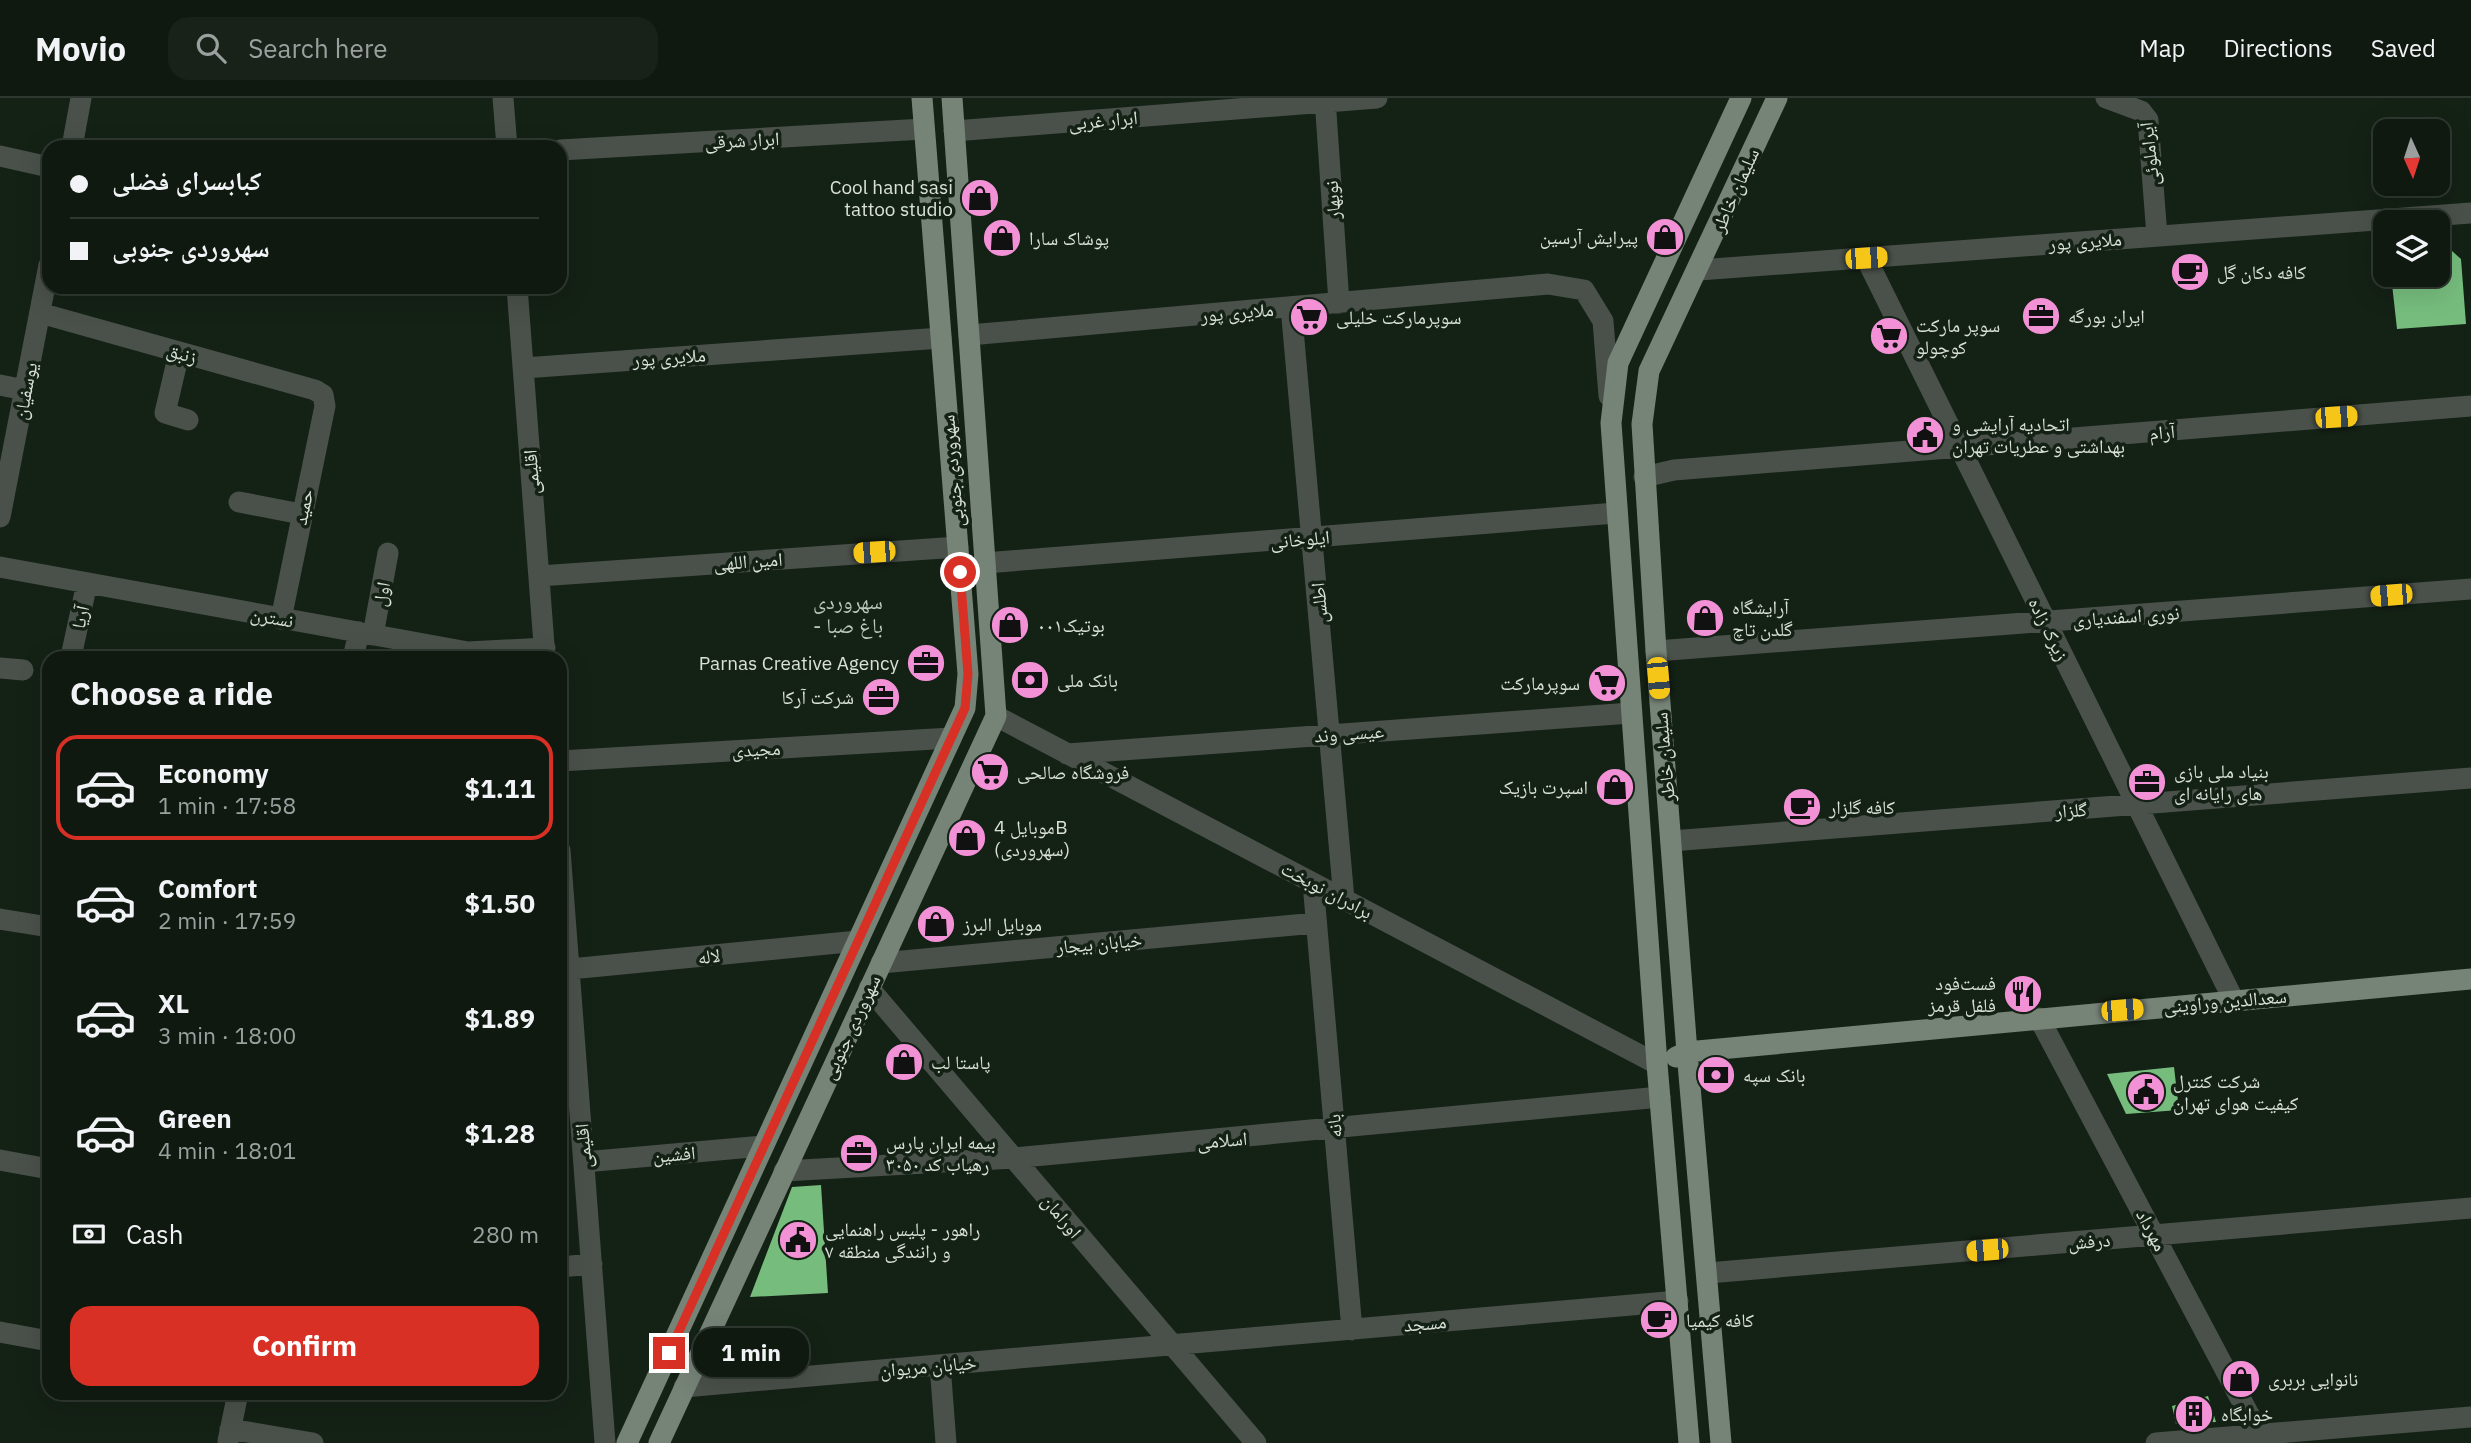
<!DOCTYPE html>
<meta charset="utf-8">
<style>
body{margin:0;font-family:"IBM Plex Sans","Noto Naskh Arabic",sans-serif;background:#182219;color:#f1f3f6;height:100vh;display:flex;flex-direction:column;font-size:26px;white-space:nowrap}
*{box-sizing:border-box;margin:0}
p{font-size:23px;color:#9ba09f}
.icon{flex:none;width:38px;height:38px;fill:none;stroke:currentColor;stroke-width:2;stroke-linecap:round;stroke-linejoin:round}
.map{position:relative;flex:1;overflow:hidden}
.sheet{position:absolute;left:42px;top:553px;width:525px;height:749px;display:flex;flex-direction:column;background:#0f1910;border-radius:21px;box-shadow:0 7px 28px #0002,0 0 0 2px #2f3830}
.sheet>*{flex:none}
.hud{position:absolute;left:42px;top:42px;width:525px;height:154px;border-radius:21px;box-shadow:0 7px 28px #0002,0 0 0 2px #2f3830;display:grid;align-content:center;height:154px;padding:0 28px;background:#0f1910}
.needle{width:46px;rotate:177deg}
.tools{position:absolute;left:2373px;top:21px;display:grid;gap:14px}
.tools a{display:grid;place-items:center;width:77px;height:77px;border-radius:14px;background:#0f1910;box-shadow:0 7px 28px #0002,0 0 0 2px #2f3830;font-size:35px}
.end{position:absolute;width:32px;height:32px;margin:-16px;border:9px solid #d93025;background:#fff;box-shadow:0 0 0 4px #fff}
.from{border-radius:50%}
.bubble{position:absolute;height:49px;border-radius:21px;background:#0f1910;box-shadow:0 7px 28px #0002,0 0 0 2px #2f3830;font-size:23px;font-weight:700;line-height:49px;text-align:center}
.car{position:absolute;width:21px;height:42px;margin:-21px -10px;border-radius:9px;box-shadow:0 0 5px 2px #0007;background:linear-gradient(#f5c518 24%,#345 0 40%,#f5c518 0 76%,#345 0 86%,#f5c518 0)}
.hud b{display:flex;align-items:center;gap:24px;height:66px;font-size:26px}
.hud b+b{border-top:2px solid #2f3830}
.hud i{width:18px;height:18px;background:#f1f3f6}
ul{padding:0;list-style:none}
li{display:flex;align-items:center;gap:21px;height:105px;margin:0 14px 10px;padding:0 14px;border:4px solid transparent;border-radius:21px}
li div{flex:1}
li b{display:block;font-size:26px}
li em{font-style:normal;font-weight:700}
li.selected{border-color:#d93025}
li>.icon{width:63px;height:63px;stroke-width:1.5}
h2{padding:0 28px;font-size:32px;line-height:84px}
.pay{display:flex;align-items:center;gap:18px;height:77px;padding:0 28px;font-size:26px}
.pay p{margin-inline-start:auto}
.action{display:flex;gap:14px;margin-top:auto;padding:14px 28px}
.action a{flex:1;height:80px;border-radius:21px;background:#d93025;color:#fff;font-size:28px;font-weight:700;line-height:80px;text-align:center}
header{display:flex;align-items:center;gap:42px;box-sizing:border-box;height:98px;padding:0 35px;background:#0f1910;border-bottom:2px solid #2f3830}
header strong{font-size:33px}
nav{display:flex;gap:38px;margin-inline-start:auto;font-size:24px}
.search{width:490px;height:63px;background:#182219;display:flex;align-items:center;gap:18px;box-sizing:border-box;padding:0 24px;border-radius:21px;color:#9ba09f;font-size:26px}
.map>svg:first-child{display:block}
</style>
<header>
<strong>Movio</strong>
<div class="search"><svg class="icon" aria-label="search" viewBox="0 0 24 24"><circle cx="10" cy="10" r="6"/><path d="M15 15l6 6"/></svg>Search here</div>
<nav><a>Map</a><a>Directions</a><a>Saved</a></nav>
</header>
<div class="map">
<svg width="2471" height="1345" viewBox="0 0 2471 1345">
<rect width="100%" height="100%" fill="#142115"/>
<path fill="#76bd7d" d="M2452,153L2461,161L2466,226L2397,231L2391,177H2438V154Z
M2174,969L2179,1012L2126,1016L2107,976Z
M821,1087L828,1195L750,1199L792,1089Z
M2208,1298L2216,1324L2176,1326L2172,1308Z"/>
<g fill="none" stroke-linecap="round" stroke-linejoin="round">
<path stroke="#4a504a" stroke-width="21" d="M503,0L507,49
M1325,0L1339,205
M2106,0L2141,13L2148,22L2157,138
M954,33L1377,0
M72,49L81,0
M560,52L924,31
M0,58L49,69
M1866,160L2233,901
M1699,172L2471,115
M517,189L545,560
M1291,209L1344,801
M40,215L315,292L323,297L325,308L281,521
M969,237L1548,186L1584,192L1603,223L1609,298
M179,255L165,315L188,322
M524,270L941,240
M0,287L25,292
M1644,379L1674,372L2471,308
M239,404L301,416
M0,419L49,167
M985,465L1616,415
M0,469L468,554L545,550
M539,478L958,449
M373,537L388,455
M1656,553L2471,491
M72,554L87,485
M353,560L359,534
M0,570L23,572
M996,618L1657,966
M1067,656L1631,615
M560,663L951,640
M1671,743L2471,680
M560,752L605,1345
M1313,785L1352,1232
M0,821L49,829
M881,865L1316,825
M560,872L858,843
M869,890L1256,1345
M2039,920L2264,1345
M0,1062L49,1071
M584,1064L763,1048
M784,1073L1014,1060L1660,999
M560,1169L592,1166
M1708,1175L2471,1110
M0,1234L49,1243
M940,1267L946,1345
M684,1289L1678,1203
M230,1331L313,1345
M228,1343L238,1295
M2156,1345L2471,1319"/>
<path stroke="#768377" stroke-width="21" d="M1676,959L1687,954L2471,881
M627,1345L965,610L968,576L922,0
M659,1345L996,618L952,0
M1689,1345L1657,966L1611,325L1618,265L1741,0
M1721,1345L1687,954L1656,553L1642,326L1649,273L1777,0"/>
</g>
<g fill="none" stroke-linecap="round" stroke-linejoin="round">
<path stroke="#d93025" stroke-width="9" d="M669,1255L965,610L968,576L960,474"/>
</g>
<defs>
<g id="shop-disc" transform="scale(2.0125)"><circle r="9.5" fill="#f391d6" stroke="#142115"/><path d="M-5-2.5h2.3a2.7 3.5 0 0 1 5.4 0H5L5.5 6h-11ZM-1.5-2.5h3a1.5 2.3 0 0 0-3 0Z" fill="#111"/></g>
<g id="cafe-disc" transform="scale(2.0125)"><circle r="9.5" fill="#f391d6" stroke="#142115"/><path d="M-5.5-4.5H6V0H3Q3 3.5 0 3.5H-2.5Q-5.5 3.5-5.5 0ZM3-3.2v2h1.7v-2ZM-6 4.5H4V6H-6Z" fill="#111"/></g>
<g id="office-disc" transform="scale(2.0125)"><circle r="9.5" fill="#f391d6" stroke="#142115"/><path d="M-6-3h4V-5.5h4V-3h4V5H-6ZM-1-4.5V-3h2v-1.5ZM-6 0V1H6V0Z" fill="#111"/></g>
<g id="supermarket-disc" transform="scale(2.0125)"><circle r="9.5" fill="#f391d6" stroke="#142115"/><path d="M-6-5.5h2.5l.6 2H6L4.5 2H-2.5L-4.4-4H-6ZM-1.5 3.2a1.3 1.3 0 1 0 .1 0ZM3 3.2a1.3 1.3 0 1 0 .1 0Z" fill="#111"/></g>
<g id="civic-disc" transform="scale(2.0125)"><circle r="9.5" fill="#f391d6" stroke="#142115"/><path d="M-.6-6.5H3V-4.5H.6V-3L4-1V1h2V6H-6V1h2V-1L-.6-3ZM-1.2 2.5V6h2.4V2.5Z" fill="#111"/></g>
<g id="bank-disc" transform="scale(2.0125)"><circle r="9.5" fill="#f391d6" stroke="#142115"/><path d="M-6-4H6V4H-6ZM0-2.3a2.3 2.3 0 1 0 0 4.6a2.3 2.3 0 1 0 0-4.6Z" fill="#111"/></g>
<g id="restaurant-disc" transform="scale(2.0125)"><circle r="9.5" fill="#f391d6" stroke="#142115"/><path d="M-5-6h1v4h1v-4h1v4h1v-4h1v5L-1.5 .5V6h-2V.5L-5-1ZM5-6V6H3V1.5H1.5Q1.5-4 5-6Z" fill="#111"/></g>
<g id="building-disc" transform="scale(2.0125)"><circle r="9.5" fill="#f391d6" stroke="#142115"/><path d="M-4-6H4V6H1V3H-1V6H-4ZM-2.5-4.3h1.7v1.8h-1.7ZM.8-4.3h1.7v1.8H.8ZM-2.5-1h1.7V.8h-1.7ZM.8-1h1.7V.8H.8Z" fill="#111"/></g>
</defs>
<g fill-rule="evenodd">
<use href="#shop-disc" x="980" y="100"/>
<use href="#shop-disc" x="1665" y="139"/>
<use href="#shop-disc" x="1002" y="140"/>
<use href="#cafe-disc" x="2190" y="174"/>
<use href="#office-disc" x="2041" y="218"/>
<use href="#supermarket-disc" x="1309" y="219"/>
<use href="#supermarket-disc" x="1889" y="238"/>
<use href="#civic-disc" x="1925" y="337"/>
<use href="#shop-disc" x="1705" y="520"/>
<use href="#shop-disc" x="1010" y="527"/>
<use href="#office-disc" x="926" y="565"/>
<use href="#bank-disc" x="1030" y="582"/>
<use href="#supermarket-disc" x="1607" y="585"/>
<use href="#office-disc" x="881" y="599"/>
<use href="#supermarket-disc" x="990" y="674"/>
<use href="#office-disc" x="2147" y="684"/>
<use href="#shop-disc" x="1615" y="689"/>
<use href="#cafe-disc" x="1802" y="709"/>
<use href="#shop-disc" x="967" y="740"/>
<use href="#shop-disc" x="936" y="826"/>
<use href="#restaurant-disc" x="2023" y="896"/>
<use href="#shop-disc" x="904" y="964"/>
<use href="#bank-disc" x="1716" y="977"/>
<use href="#civic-disc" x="2146" y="994"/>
<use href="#office-disc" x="859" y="1055"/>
<use href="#civic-disc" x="798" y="1142"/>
<use href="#cafe-disc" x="1659" y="1222"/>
<use href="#shop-disc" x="2241" y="1281"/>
<use href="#building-disc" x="2194" y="1316"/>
</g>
<g text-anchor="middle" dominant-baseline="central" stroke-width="7" stroke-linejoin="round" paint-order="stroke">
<g font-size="19" fill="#d9e1d9" stroke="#142115">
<text transform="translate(1103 22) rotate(-5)">ابرار غربی</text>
<text transform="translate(742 42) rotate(-3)">ابرار شرقی</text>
<text transform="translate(2149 56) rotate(-96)">آیراملوئی</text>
<text transform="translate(1735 92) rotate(-66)">سلیمان خاطر</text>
<text transform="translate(1332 102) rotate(-94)">نوبهار</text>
<text transform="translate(2085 143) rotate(-4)">ملایری پور</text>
<text transform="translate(1237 214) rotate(-5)">ملایری پور</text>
<text transform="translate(182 255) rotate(16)">زنبق</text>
<text transform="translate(669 259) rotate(-4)">ملایری پور</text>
<text transform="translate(25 293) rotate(-79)">یوسفیان</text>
<text transform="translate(2162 334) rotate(-5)">آرام</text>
<text transform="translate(952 373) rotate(-95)">سهروردی جنوبی</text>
<text transform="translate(531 374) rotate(-94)">اقلیمی</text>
<text transform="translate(303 409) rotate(-78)">حمید</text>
<text transform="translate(1300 441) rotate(-5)">ایلوخانی</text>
<text transform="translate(748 463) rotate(-4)">امین اللهی</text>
<text transform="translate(381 496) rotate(-79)">اول</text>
<text transform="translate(1319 505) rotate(-95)">اطلس</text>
<text transform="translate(2126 518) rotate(-4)">نوری اسفندیاری</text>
<text transform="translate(80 519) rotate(-77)">آریا</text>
<text transform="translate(272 519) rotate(10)">نسترن</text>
<text transform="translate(2049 531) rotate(64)">زیرک زاده</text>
<text transform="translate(1349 635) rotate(-4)">عیسی وند</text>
<text transform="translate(756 651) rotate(-3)">مجیدی</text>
<text transform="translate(1664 659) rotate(-95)">سلیمان خاطر</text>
<text transform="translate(2071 712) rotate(-4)">گلزار</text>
<text transform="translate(1327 792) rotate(28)">برادران نوبخت</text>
<text transform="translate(1099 845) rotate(-5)">خیابان بیجار</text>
<text transform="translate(709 858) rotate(-6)">لاله</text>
<text transform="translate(2225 903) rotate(-5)">سعدالدین وراوینی</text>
<text transform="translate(851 929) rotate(-65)">سهروردی جنوبی</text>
<text transform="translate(1334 1028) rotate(-95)">بانه</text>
<text transform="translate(1222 1042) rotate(-5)">اسلامی</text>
<text transform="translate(583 1048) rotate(-95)">اقلیمی</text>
<text transform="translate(674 1056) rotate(-5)">افشین</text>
<text transform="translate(1062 1118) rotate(50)">اورامان</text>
<text transform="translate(2152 1132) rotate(62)">مهرداد</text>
<text transform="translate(2089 1143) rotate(-5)">درفش</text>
<text transform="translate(1425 1225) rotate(-5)">مسجد</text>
<text transform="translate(928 1268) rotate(-5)">خیابان مریوان</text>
</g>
<g font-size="19" fill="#d9e1d9" stroke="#142115" text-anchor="start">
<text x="953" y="89" text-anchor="end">Cool hand sasi<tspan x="953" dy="22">tattoo studio</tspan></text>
<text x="1638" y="139" text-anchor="end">پیرایش آرسین</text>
<text x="1029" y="140">پوشاک سارا</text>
<text x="2217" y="174">کافه دکان گل</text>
<text x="2068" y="218">ایران بورگه</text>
<text x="1336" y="219">سوپرمارکت خلیلی</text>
<text x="1916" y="227">سوپر مارکت<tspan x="1916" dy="22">کوچولو</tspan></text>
<text x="1952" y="326">اتحادیه آرایشی و<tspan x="1952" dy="22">بهداشتی و عطریات تهران</tspan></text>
<text x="1732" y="509">آرایشگاه<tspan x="1732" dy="22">گلدن تاچ</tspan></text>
<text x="1037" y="527">بوتیک۰۰۱</text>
<text x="899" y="565" text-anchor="end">Parnas Creative Agency</text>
<text x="1057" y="582">بانک ملی</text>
<text x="1580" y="585" text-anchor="end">سوپرمارکت</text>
<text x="854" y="599" text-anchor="end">شرکت آرکا</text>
<text x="2174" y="673">بنیاد ملی بازی<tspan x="2174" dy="22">های رایانه ای</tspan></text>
<text x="1017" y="674">فروشگاه صالحی</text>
<text x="1588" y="689" text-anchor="end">اسپرت بازیک</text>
<text x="1829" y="709">کافه گلزار</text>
<text x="994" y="729">موبایل 4B<tspan x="994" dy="22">(سهروردی)</tspan></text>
<text x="963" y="826">موبایل البرز</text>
<text x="1996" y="885" text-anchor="end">فست‌فود<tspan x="1996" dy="22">فلفل قرمز</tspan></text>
<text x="931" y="964">پاستا لب</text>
<text x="1743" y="977">بانک سپه</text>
<text x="2173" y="983">شرکت کنترل<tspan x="2173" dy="22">کیفیت هوای تهران</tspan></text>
<text x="886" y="1044">بیمه ایران پارس<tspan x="886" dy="22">رهیاب کد ۳۰۵۰</tspan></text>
<text x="825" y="1131">راهور - پلیس راهنمایی<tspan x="825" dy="22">و رانندگی منطقه ۷</tspan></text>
<text x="1686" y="1222">کافه کیمیا</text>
<text x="2268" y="1281">نانوایی بربری</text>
<text x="2221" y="1316">خوابگاه</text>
</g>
<g font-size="21" fill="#b9caba" stroke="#142115">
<text x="848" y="503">سهروردی<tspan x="848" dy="24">- باغ صبا</tspan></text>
</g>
</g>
</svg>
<div class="tools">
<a><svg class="needle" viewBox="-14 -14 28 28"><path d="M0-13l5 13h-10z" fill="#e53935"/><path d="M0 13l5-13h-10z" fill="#9ba09f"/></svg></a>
<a><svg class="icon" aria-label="layers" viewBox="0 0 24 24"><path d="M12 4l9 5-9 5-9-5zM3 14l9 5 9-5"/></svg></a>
</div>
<i class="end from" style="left:960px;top:474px"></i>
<i class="end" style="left:669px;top:1255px"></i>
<div class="bubble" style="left:693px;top:1230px;width:116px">1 min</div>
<i class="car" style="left:1866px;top:160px;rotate:86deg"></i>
<i class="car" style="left:2336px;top:319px;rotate:86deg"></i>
<i class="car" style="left:874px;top:454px;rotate:266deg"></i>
<i class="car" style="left:2391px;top:497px;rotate:265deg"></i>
<i class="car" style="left:1658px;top:580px;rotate:175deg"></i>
<i class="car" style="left:2122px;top:912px;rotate:85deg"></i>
<i class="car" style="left:1987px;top:1152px;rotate:265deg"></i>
<div class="hud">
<b><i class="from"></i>کبابسرای فضلی</b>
<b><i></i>سهروردی جنوبی</b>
</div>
<section class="sheet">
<h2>Choose a ride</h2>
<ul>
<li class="selected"><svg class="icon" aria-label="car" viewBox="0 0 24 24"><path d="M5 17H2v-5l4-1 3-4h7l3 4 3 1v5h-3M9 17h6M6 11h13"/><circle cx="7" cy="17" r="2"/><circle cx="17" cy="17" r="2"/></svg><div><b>Economy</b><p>1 min · 17:58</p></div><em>$1.11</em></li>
<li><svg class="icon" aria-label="car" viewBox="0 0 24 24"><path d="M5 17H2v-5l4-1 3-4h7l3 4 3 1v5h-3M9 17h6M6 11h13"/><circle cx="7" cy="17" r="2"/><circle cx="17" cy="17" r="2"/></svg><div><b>Comfort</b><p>2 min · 17:59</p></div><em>$1.50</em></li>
<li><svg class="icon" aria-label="car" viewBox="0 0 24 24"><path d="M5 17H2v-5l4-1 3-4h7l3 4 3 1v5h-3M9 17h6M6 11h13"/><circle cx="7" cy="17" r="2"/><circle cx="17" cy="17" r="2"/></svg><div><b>XL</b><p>3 min · 18:00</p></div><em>$1.89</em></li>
<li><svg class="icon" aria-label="car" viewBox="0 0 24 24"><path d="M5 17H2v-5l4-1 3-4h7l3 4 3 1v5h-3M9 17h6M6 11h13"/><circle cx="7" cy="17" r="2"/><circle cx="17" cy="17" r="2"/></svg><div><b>Green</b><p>4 min · 18:01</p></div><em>$1.28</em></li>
</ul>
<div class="pay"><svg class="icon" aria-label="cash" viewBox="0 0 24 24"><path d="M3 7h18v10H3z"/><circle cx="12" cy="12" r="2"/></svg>Cash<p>280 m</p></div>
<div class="action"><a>Confirm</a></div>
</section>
</div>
